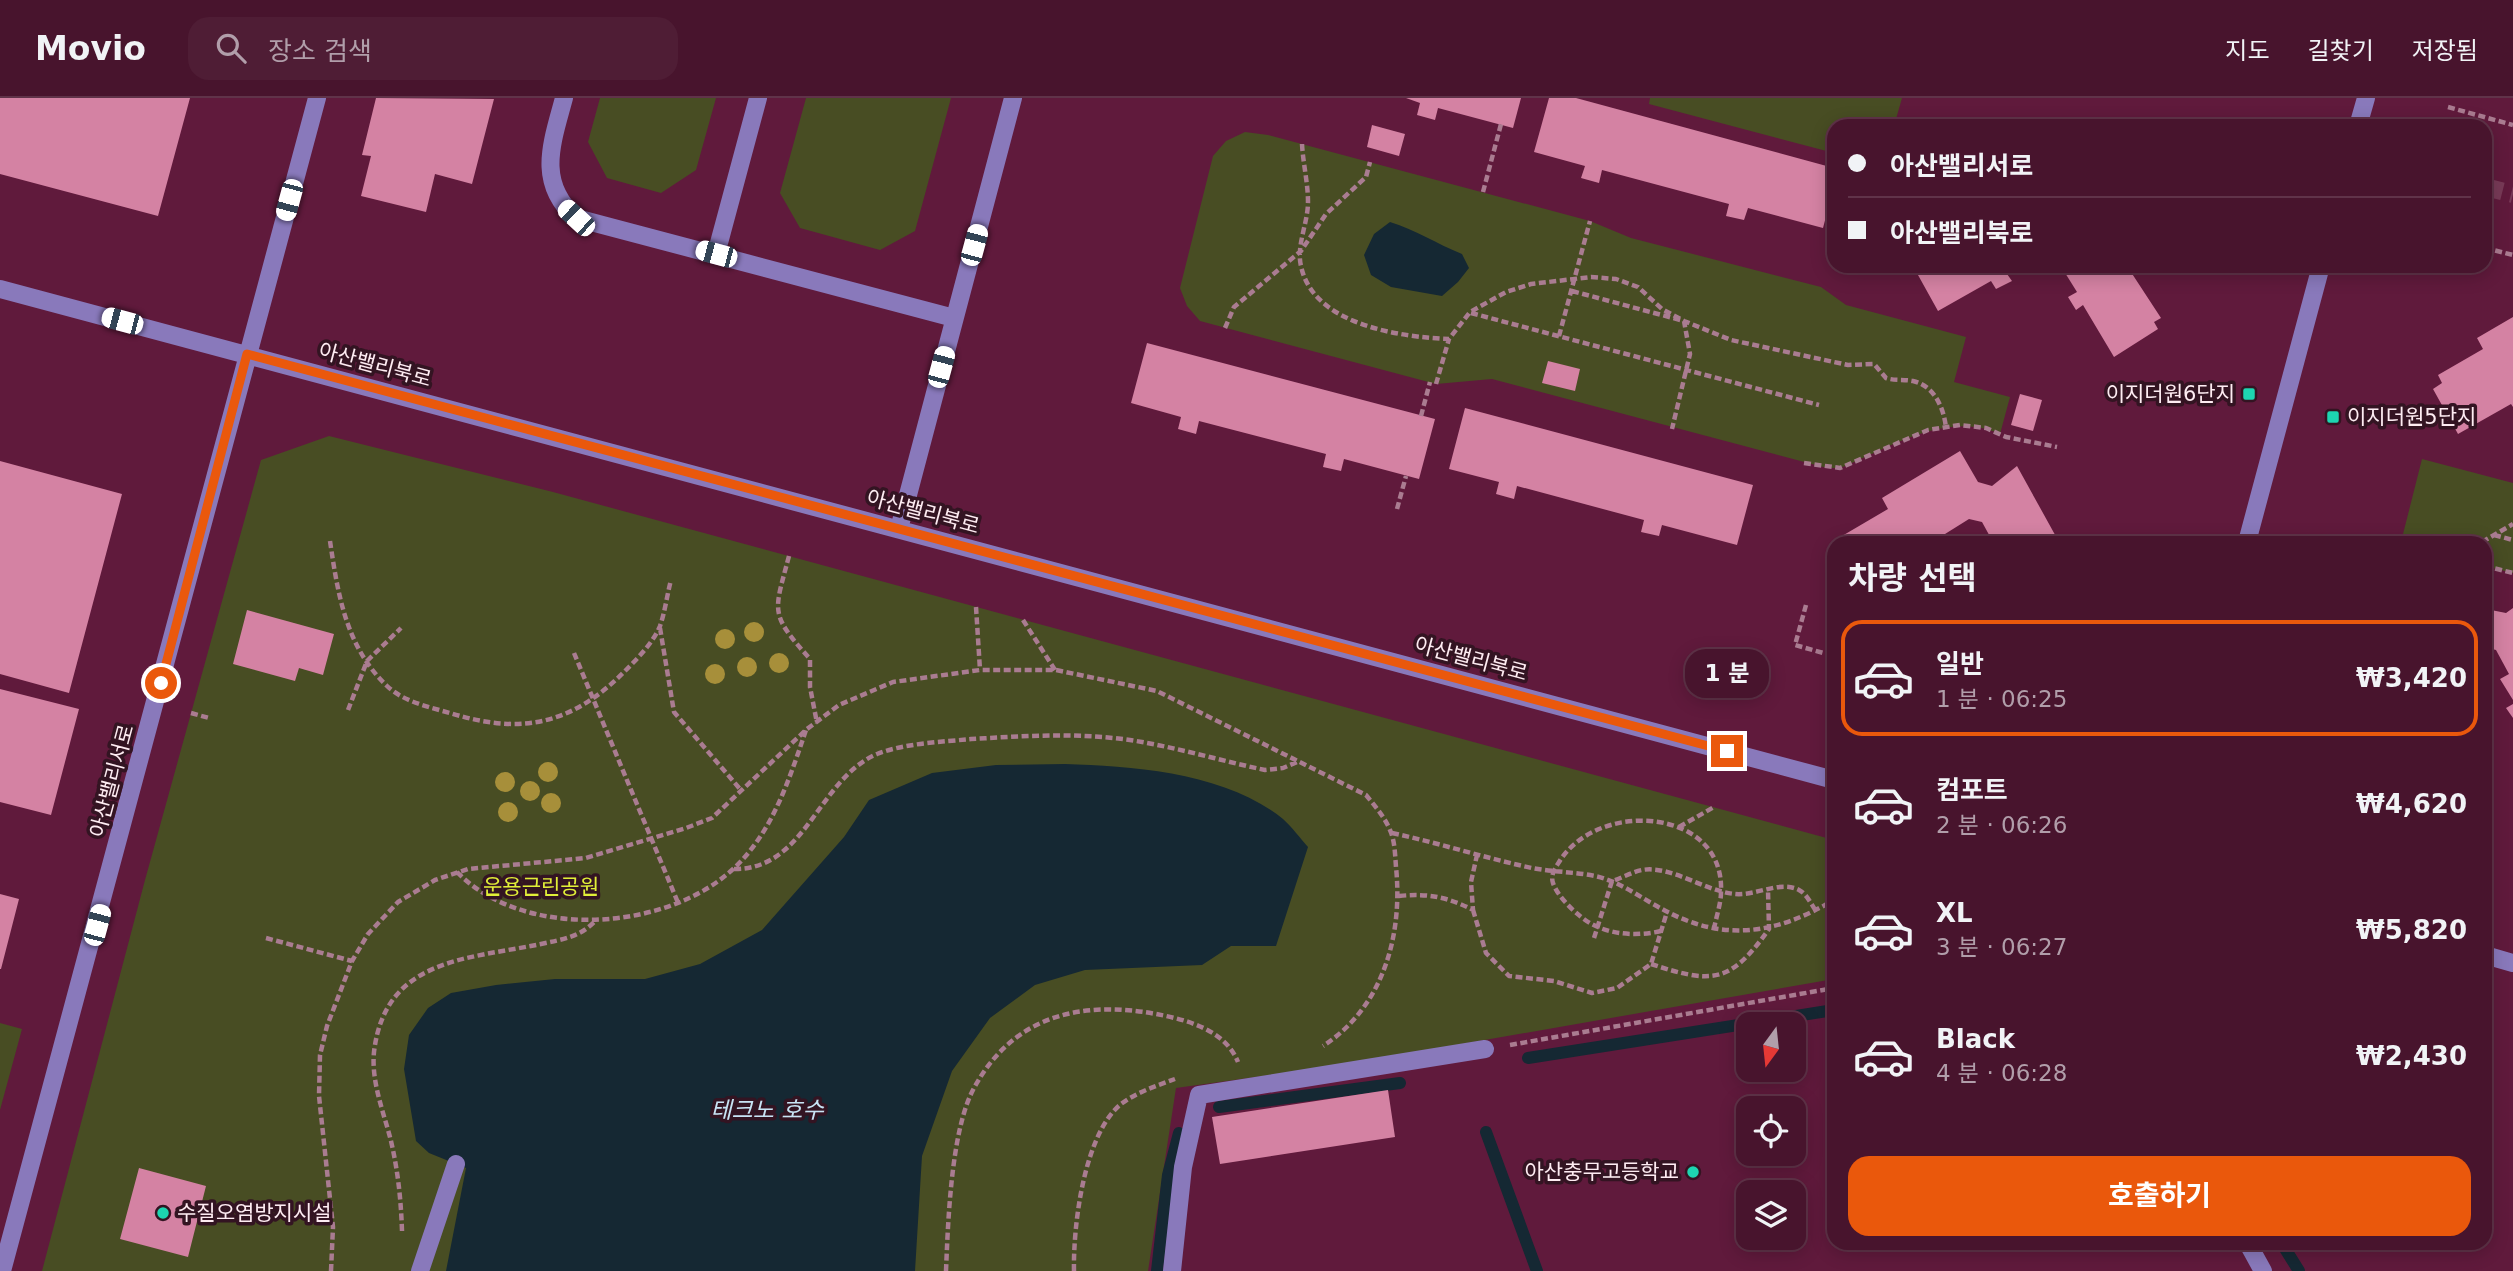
<!DOCTYPE html>
<html lang="ko">
<meta charset="utf-8">
<style>
body{margin:0;font-family:"DejaVu Sans","Noto Sans KR",sans-serif;background:#4f1d35;color:#f1f3f6;height:100vh;display:flex;flex-direction:column;font-size:26px;white-space:nowrap}
*{box-sizing:border-box;margin:0}
p{font-size:23px;color:#b19eaa}
.icon{flex:none;width:38px;height:38px;fill:none;stroke:currentColor;stroke-width:2;stroke-linecap:round;stroke-linejoin:round}
.map{position:relative;flex:1;overflow:hidden}
.panel{position:absolute;left:1827px;top:438px;width:665px;height:714px;display:flex;flex-direction:column;background:#48142d;border-radius:21px;box-shadow:0 4px 18px #0003,0 0 0 2px #603349}
.panel>*{flex:none}
.top-card{position:absolute;left:1827px;top:21px;width:665px;height:154px;border-radius:21px;box-shadow:0 4px 18px #0003,0 0 0 2px #603349;display:grid;align-content:center;height:154px;padding:0 21px;background:#48142d}
.needle{width:46px;rotate:195deg}
.buttons{position:absolute;left:1736px;top:914px;display:grid;gap:14px}
.buttons a{display:grid;place-items:center;width:70px;height:70px;border-radius:14px;background:#48142d;box-shadow:0 4px 18px #0003,0 0 0 2px #603349;font-size:35px}
.end{position:absolute;width:32px;height:32px;margin:-16px;border:9px solid #ea580c;background:#fff;box-shadow:0 0 0 4px #fff}
.from{border-radius:50%}
.bubble{position:absolute;height:49px;border-radius:21px;background:#48142d;box-shadow:0 4px 18px #0003,0 0 0 2px #603349;font-size:23px;font-weight:700;line-height:49px;text-align:center}
.car{position:absolute;width:21px;height:42px;margin:-21px -10px;border-radius:9px;box-shadow:0 0 5px 2px #0007;background:linear-gradient(#fff 24%,#345 0 40%,#fff 0 76%,#345 0 86%,#fff 0)}
.top-card b{display:flex;align-items:center;gap:24px;height:66px;font-size:26px}
.top-card b+b{border-top:2px solid #603349}
.top-card i{width:18px;height:18px;background:#f1f3f6}
ul{padding:0;list-style:none}
li{display:flex;align-items:center;gap:21px;height:116px;margin:0 14px 10px;padding:0 7px;border:4px solid transparent;border-radius:21px}
li div{flex:1}
li b{display:block;font-size:26px}
li em{font-style:normal;font-weight:700}
li.on{border-color:#ea580c}
li>.icon{width:63px;height:63px;stroke-width:1.5}
h2{padding:0 21px;font-size:32px;line-height:84px}
.primary-button{display:flex;gap:14px;margin-top:auto;padding:14px 21px}
.primary-button a{flex:1;height:80px;border-radius:21px;background:#ea580c;color:#fff;font-size:28px;font-weight:700;line-height:80px;text-align:center}
header{display:flex;align-items:center;gap:42px;box-sizing:border-box;height:98px;padding:0 35px;background:#48142d;border-bottom:2px solid #603349}
header strong{font-size:33px}
nav{display:flex;gap:38px;margin-inline-start:auto;font-size:24px}
.search{width:490px;height:63px;background:#4f1d35;display:flex;align-items:center;gap:18px;box-sizing:border-box;padding:0 24px;border-radius:21px;color:#b19eaa;font-size:26px}
.map>svg:first-child{display:block}
</style>
<header>
<strong>Movio</strong>
<div class="search"><svg class="icon" aria-label="search" viewBox="0 0 24 24"><circle cx="10" cy="10" r="6"/><path d="M15 15l6 6"/></svg>장소 검색</div>
<nav><a>지도</a><a>길찾기</a><a>저장됨</a></nav>
</header>
<div class="map">
<svg width="2513" height="1173" viewBox="0 0 2513 1173">
<rect width="100%" height="100%" fill="#601a3c"/>
<path fill="#484d23" d="M600,0H716L696,72L661,95L607,80L588,44Z
M806,0H951L915,133L880,152L800,130L780,95Z
M1650,0H1902L1894,28H1834V55L1649,6Z
M1245,34L1268,37L1590,123L1631,140L1821,189L1846,207L1966,239L1954,284L2010,299L2000,336C1946,312 1890,350 1840,370H1827L1492,281L1436,286L1200,223L1187,208L1180,190L1213,58L1226,43Z
M329,338L553,394L1834,742V881L1336,968L1176,990L1148,1173H42L145,782L261,362Z
M2422,361L2513,385V475L2485,468V444H2401Z
M0,925L22,931L0,1012Z"/>
<path fill="#152833" d="M1390,124C1416,132 1437,146 1462,156L1469,170L1458,184L1442,198L1391,189L1371,177L1364,157L1374,136Z
M1065,666C1135,668 1226,675 1283,721C1292,729 1300,740 1308,749L1276,848H1231L1202,867L1085,872L1035,887L990,920L952,973L922,1058L915,1173H446L466,1070L429,1055L416,1043L404,971L409,937L428,910L451,895L496,887L555,881H645L700,866L762,832L844,739L869,702L932,675L996,667Z"/>
<g fill="none" stroke-linecap="round" stroke-linejoin="round">
<path stroke="#152833" stroke-width="12" d="M1528,960L1834,912
M1219,1009L1400,985
M1486,1034L1537,1173
M2281,1144L2299,1173
M1157,1173L1168,1077L1179,1035"/>
</g>
<path fill="#d482a3" d="M0,0H190L158,118L0,76Z
M376,0L494,1L472,86L435,76L426,114L361,98L371,58L362,57Z
M1406,0H1521L1513,30L1438,10L1435,22L1417,17L1420,5Z
M1549,0H1576L1834,70V88L1823,130L1748,110L1744,122L1726,118L1729,106L1602,72L1599,85L1581,80L1585,68L1534,54Z
M1372,27L1405,36L1399,58L1367,49Z
M1913,168H2020L2007,176L2012,183L1996,191L1991,183L1938,213Z
M2065,168H2127L2161,220L2154,224L2158,231L2114,259L2083,207L2076,212L2068,199L2077,194L2062,170Z
M2513,219V309L2511,306L2458,336L2433,291L2442,285L2438,277L2483,251L2477,240Z
M1147,245L1435,321L1419,381L1344,361L1341,373L1323,369L1326,356L1199,323L1196,336L1178,331L1181,319L1131,305Z
M1548,263L1580,271L1575,293L1542,285Z
M2020,296L2042,302L2033,333L2011,327Z
M1465,310L1753,387L1737,447L1662,427L1659,438L1641,434L1644,422L1517,388L1514,401L1496,396L1499,384L1449,371Z
M1960,353L1978,384L1992,388L2017,368L2059,444H1993L1982,424L1969,421L1945,436L1950,444H1847L1842,438L1888,411L1882,400Z
M0,363L122,396L69,595L0,576Z
M2485,501L2491,512L2506,515L2513,510V602L2500,581L2509,576L2496,552L2485,549Z
M247,512L334,536L323,577L299,570L295,583L233,566Z
M0,591L79,611L51,717L0,704Z
M2513,606V620L2506,610Z
M0,796L19,801L1,871H0Z
M1388,992L1395,1039L1220,1066L1212,1019Z
M139,1070L206,1088L188,1159L120,1141Z"/>
<g fill="none" stroke-linecap="round" stroke-linejoin="round">
<path stroke="#783a57" stroke-width="18" stroke-dasharray="18 9" stroke-linecap="butt" d="M2485,89L2513,96"/>
<path stroke="#aa7c91" stroke-width="4.5" stroke-dasharray="7 3.5" stroke-linecap="butt" d="M2448,9L2513,27
M1302,46C1303,65 1308,85 1308,104C1308,125 1296,148 1301,168C1313,227 1400,239 1449,241L1470,214L1506,194L1531,186L1591,179L1616,181L1638,189L1662,211L1684,223L1731,242L1848,267L1874,266L1886,280C1895,283 1904,281 1913,283C1935,288 1944,311 1946,330
M1483,94L1501,26
M2485,150L2513,157
M1572,193L1684,223L1690,256L1672,331
M1471,215L1819,307
M1225,230L1234,209L1301,153L1326,116L1366,79L1370,64
M1559,238L1590,123
M1436,286L1449,241
M1421,318L1430,284
M1804,365L1840,370L1928,332L1960,327L1986,330L2006,339L2057,349
M1397,411L1406,378
M2494,437L2513,442
M330,443C338,497 346,549 387,588C404,604 429,609 450,615C521,637 571,627 624,574C637,561 653,545 660,528C665,514 667,497 671,482
M2482,444L2513,426
M789,458C774,515 769,515 810,561V589L817,625
M2485,468L2513,475
M1806,507L1795,547L1834,558
M976,509L980,572
M1023,522L1055,572
M660,530L674,614L740,691
M574,555L679,807
M348,612L367,563L401,530
M191,615L209,620
M1679,729L1714,709
M1392,735C1439,745 1485,760 1532,770C1553,774 1575,774 1595,778C1619,783 1641,800 1662,811C1724,845 1776,836 1834,802
M734,771C806,772 818,681 877,656C905,645 942,644 971,641C1026,638 1081,634 1136,643C1179,650 1222,663 1265,672L1283,670L1297,664
M457,774C523,842 664,834 732,772C772,736 789,682 806,632
M1399,798C1427,795 1448,799 1473,812L1471,784L1477,757
M1473,812L1486,855L1509,878L1554,883L1592,895L1617,890L1651,866L1667,814
M1661,833C1635,839 1602,837 1580,818C1571,811 1557,797 1553,785C1550,776 1556,769 1561,761C1602,701 1725,711 1721,794C1721,806 1716,819 1714,831
M266,840L352,863
M1594,840L1612,783C1622,780 1632,774 1642,772C1671,767 1704,793 1735,796C1756,798 1780,782 1799,792C1807,796 1811,806 1816,813
M1651,866C1712,886 1730,886 1769,831L1768,792
M1510,947L1834,890
M402,1133C401,1102 398,1073 391,1043C384,1015 371,984 374,954C385,860 468,861 541,846C564,841 581,839 597,821
M331,1173L333,1129L319,998L320,957L327,928L352,863L368,836L398,804L435,782L468,771L586,760L686,730L712,720L807,631L839,607L893,584L980,572H1056L1157,593L1366,697C1375,708 1384,718 1390,732C1395,743 1395,757 1396,769C1403,838 1383,909 1323,948
M946,1173C948,1124 951,1032 974,990C1013,918 1080,902 1156,916C1188,922 1225,932 1238,964
M1074,1173C1073,1128 1084,1036 1121,1006C1137,994 1156,988 1175,981"/>
<path stroke="#8979bb" stroke-width="18" d="M564,0C552,45 536,84 576,120L954,220
M2358,28L2366,0
M716,156L758,0
M0,191L1834,682
M899,431L1013,0
M2247,444L2321,168
M2485,857L2513,865
M2247,1144L2263,1173
M2,1173L317,0
M420,1173L456,1066
M1172,1173L1183,1069L1199,997L1485,951"/>
</g>
<g fill="#a78f3a">
<circle cx="754" cy="534" r="10"/>
<circle cx="725" cy="541" r="10"/>
<circle cx="779" cy="565" r="10"/>
<circle cx="747" cy="569" r="10"/>
<circle cx="715" cy="576" r="10"/>
<circle cx="548" cy="674" r="10"/>
<circle cx="505" cy="684" r="10"/>
<circle cx="530" cy="693" r="10"/>
<circle cx="551" cy="705" r="10"/>
<circle cx="508" cy="714" r="10"/>
</g>
<g fill="none" stroke-linecap="round" stroke-linejoin="round">
<path stroke="#ea580c" stroke-width="9" d="M161,585L247,256L1727,653"/>
</g>
<g fill="#1dd5b1" stroke="#331422" stroke-width="2.5">
<rect x="2242" y="289" width="14" height="14" rx="3.5"/>
<rect x="2326" y="312" width="14" height="14" rx="3.5"/>
<circle cx="1693" cy="1074" r="7"/>
<circle cx="163" cy="1115" r="7"/>
</g>
<g text-anchor="middle" dominant-baseline="central" stroke-width="7" stroke-linejoin="round" paint-order="stroke">
<g font-size="21" fill="#feecf2" stroke="#331422">
<text transform="translate(375 267) rotate(15)">아산밸리북로</text>
<text transform="translate(923 414) rotate(15)">아산밸리북로</text>
<text transform="translate(1471 561) rotate(15)">아산밸리북로</text>
<text transform="translate(112 683) rotate(-75)">아산밸리서로</text>
</g>
<g font-size="21" fill="#feecf2" stroke="#331422" text-anchor="end">
<text x="2235" y="296">이지더원6단지</text>
<text x="2347" y="319" text-anchor="start">이지더원5단지</text>
<text x="1679" y="1074">아산충무고등학교</text>
<text x="177" y="1115" text-anchor="start">수질오염방지시설</text>
</g>
<g font-size="21" fill="#e1ef38" stroke="#331422">
<text x="541" y="789">운용근린공원</text>
</g>
<g font-size="23" font-style="italic" fill="#c8e4f5" stroke="#331422">
<text x="767" y="1012">테크노 호수</text>
</g>
</g>
</svg>
<div class="buttons">
<a><svg class="needle" viewBox="-14 -14 28 28"><path d="M0-13l5 13h-10z" fill="#e53935"/><path d="M0 13l5-13h-10z" fill="#b19eaa"/></svg></a>
<a><svg class="icon" aria-label="locate" viewBox="0 0 24 24"><circle cx="12" cy="12" r="6"/><path d="M12 2v4M12 18v4M2 12h4M18 12h4"/></svg></a>
<a><svg class="icon" aria-label="layers" viewBox="0 0 24 24"><path d="M12 4l9 5-9 5-9-5zM3 14l9 5 9-5"/></svg></a>
</div>
<i class="end from" style="left:161px;top:585px"></i>
<i class="end" style="left:1727px;top:653px"></i>
<div class="bubble" style="left:1685px;top:551px;width:84px">1 분</div>
<i class="car" style="left:289px;top:102px;rotate:195deg"></i>
<i class="car" style="left:576px;top:120px;rotate:313deg"></i>
<i class="car" style="left:974px;top:147px;rotate:15deg"></i>
<i class="car" style="left:716px;top:156px;rotate:285deg"></i>
<i class="car" style="left:122px;top:223px;rotate:285deg"></i>
<i class="car" style="left:941px;top:269px;rotate:15deg"></i>
<i class="car" style="left:97px;top:827px;rotate:15deg"></i>
<div class="top-card">
<b><i class="from"></i>아산밸리서로</b>
<b><i></i>아산밸리북로</b>
</div>
<section class="panel">
<h2>차량 선택</h2>
<ul>
<li class="on"><svg class="icon" aria-label="car" viewBox="0 0 24 24"><path d="M5 17H2v-5l4-1 3-4h7l3 4 3 1v5h-3M9 17h6M6 11h13"/><circle cx="7" cy="17" r="2"/><circle cx="17" cy="17" r="2"/></svg><div><b>일반</b><p>1 분 · 06:25</p></div><em>₩3,420</em></li>
<li><svg class="icon" aria-label="car" viewBox="0 0 24 24"><path d="M5 17H2v-5l4-1 3-4h7l3 4 3 1v5h-3M9 17h6M6 11h13"/><circle cx="7" cy="17" r="2"/><circle cx="17" cy="17" r="2"/></svg><div><b>컴포트</b><p>2 분 · 06:26</p></div><em>₩4,620</em></li>
<li><svg class="icon" aria-label="car" viewBox="0 0 24 24"><path d="M5 17H2v-5l4-1 3-4h7l3 4 3 1v5h-3M9 17h6M6 11h13"/><circle cx="7" cy="17" r="2"/><circle cx="17" cy="17" r="2"/></svg><div><b>XL</b><p>3 분 · 06:27</p></div><em>₩5,820</em></li>
<li><svg class="icon" aria-label="car" viewBox="0 0 24 24"><path d="M5 17H2v-5l4-1 3-4h7l3 4 3 1v5h-3M9 17h6M6 11h13"/><circle cx="7" cy="17" r="2"/><circle cx="17" cy="17" r="2"/></svg><div><b>Black</b><p>4 분 · 06:28</p></div><em>₩2,430</em></li>
</ul>
<div class="primary-button"><a>호출하기</a></div>
</section>
</div>
